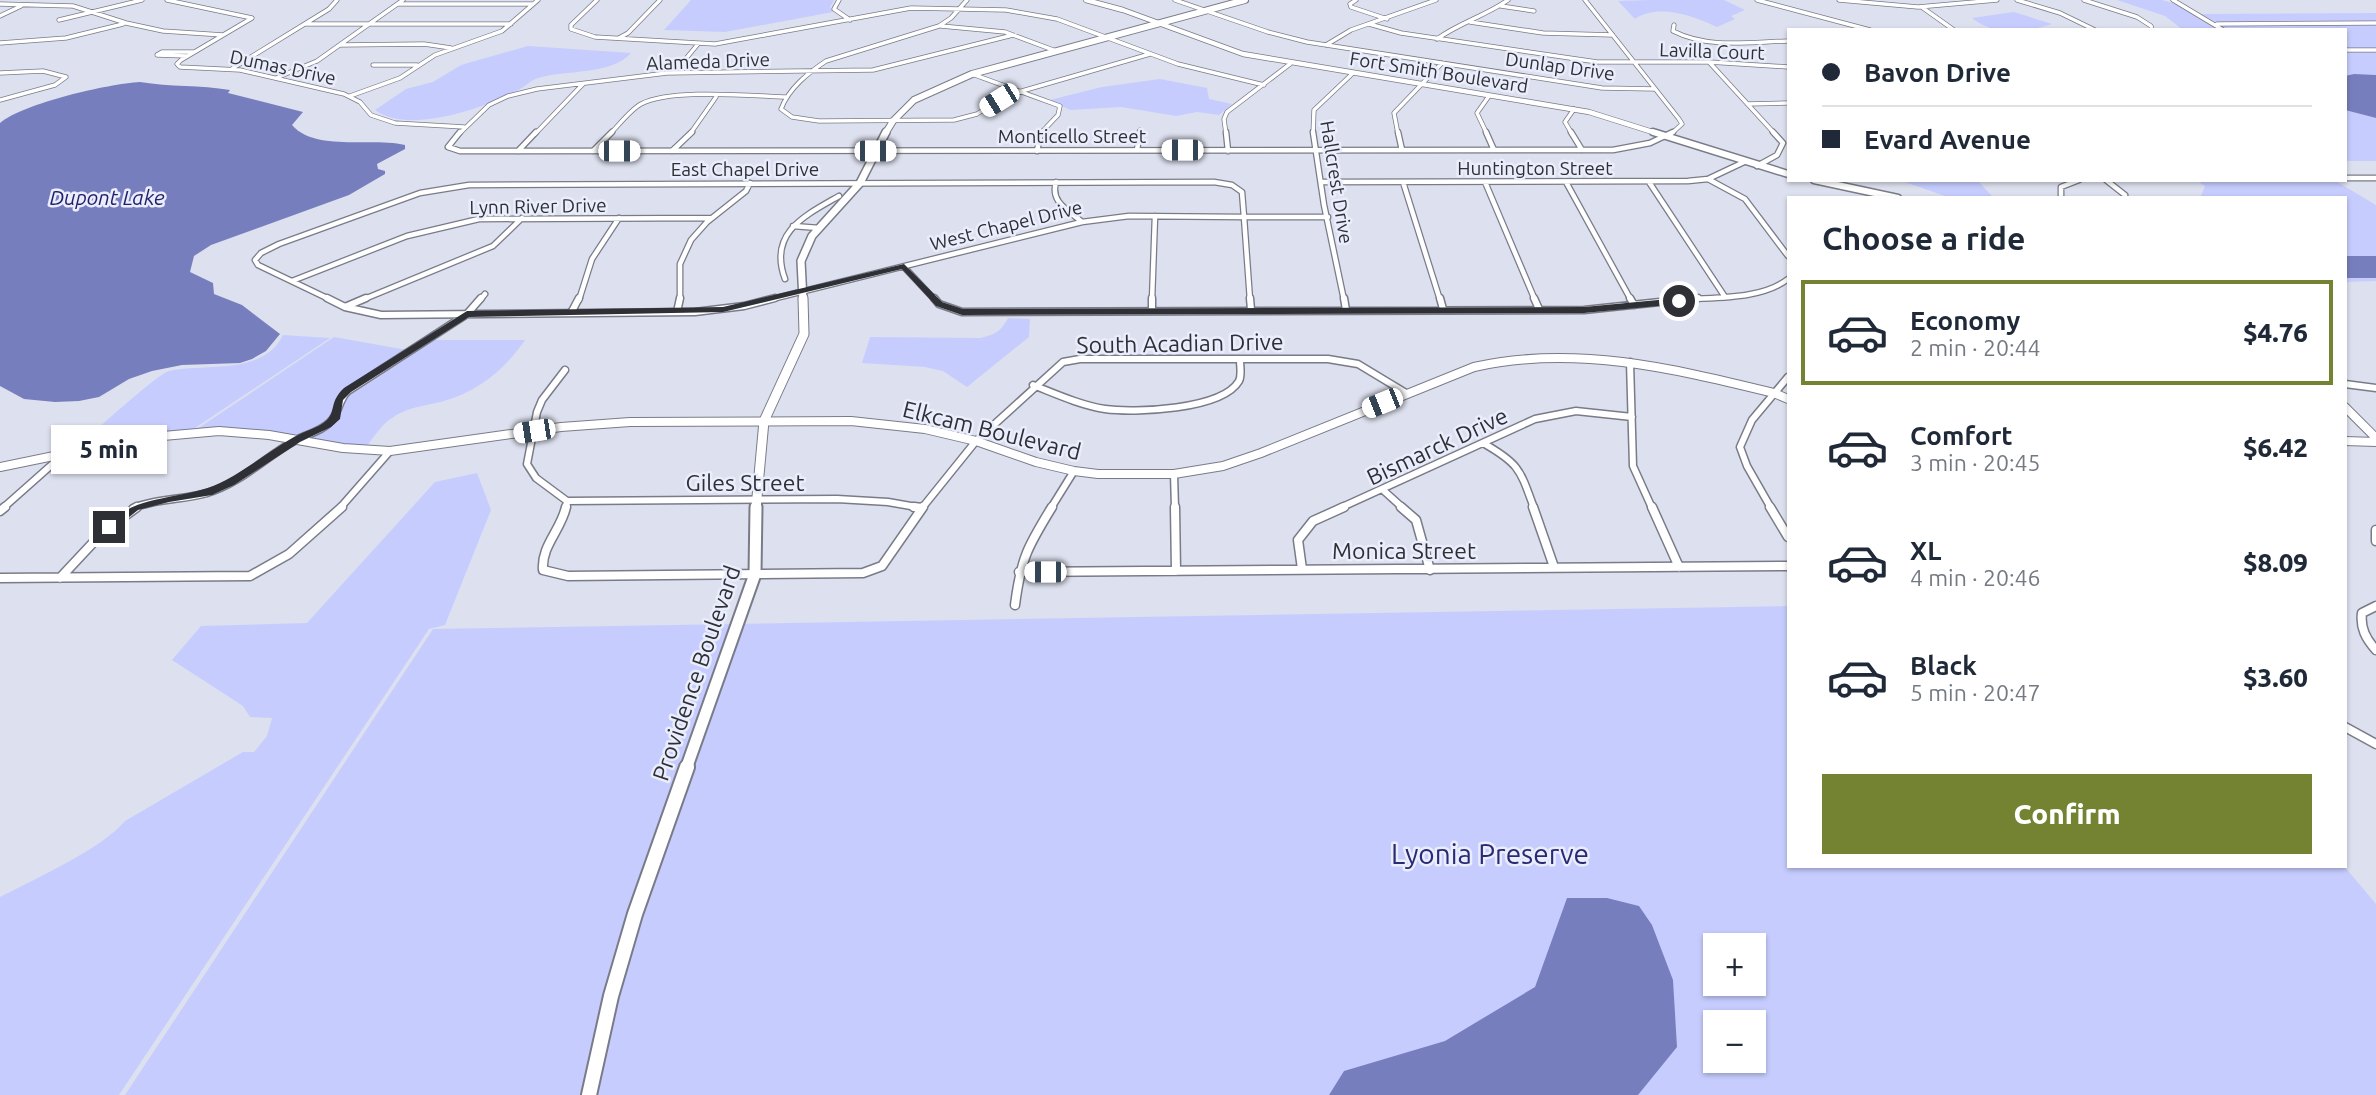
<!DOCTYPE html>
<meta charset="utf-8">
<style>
body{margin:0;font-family:Ubuntu,sans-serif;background:#f6f6f7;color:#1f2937;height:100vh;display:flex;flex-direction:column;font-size:26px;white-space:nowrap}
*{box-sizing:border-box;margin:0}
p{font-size:23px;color:#747a83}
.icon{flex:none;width:38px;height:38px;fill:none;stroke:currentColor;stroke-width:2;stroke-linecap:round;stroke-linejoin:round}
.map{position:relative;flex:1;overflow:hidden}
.panel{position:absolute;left:1787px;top:196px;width:560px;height:672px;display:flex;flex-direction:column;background:#fff;border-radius:0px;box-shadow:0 2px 5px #0004}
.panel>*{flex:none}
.guide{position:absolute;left:1787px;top:28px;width:560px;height:154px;border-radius:0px;box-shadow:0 2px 5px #0004;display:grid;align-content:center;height:154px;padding:0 35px;background:#fff}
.tools{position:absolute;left:1703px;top:933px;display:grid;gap:14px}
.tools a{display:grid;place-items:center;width:63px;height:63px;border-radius:0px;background:#fff;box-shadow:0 2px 5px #0004;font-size:35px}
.end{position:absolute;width:32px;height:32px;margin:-16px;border:9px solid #2f3035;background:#fff;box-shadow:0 0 0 4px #fff}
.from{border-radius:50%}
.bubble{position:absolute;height:49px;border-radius:0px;background:#fff;box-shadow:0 2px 5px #0004;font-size:23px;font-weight:800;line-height:49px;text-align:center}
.car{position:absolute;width:21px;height:42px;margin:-21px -10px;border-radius:9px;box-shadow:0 0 5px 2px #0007;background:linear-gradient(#fff 24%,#345 0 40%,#fff 0 76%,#345 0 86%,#fff 0)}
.guide b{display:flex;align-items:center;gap:24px;height:66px;font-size:26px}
.guide b+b{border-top:2px solid #e0e1e3}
.guide i{width:18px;height:18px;background:#1f2937}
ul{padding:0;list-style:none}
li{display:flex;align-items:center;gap:21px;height:105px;margin:0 14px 10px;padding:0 21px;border:4px solid transparent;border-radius:0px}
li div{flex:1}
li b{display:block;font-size:26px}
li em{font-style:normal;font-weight:800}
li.on{border-color:#738332}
li>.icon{width:63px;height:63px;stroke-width:1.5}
h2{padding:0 35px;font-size:32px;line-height:84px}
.cta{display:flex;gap:14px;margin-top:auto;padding:14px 35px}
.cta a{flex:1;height:80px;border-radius:0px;background:#738332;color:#fff;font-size:28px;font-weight:800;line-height:80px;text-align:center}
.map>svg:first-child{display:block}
</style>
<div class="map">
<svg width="2376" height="1095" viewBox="0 0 2376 1095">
<rect width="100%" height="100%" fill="#dde0ee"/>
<path fill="#c6cdfe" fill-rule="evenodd" d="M691,0H834L830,7L833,12L725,32L664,30Z
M1651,0H1724L1745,10L1731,16L1735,19L1717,27C1694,16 1658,3 1635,19L1618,1Z
M2117,0H2162L2182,6L2220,30H2183L2165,16Z
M2014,12L2052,24C2026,32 1994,36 1972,18Z
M2376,13V22L2218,23L2200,14Z
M2376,23V49H2345V30H2225L2220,24Z
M528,46L631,53C613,75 564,70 538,78C531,80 526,86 520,89C487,108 407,135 375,110L406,89L433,82L461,65Z
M2345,51H2376V75L2345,76Z
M1160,79L1207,88L1209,99L1232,104L1219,115L1197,112L1176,116L1121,107L1070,110L1050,100L1102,87Z
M2345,110L2376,118V161H2345Z
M1899,180H1977L1992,196L1951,198Z
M2196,180H2334L2376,205V281L2345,282V198H2200L2205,186Z
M1008,318L1030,319L1029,337L967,387L943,371L925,367L862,363L870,337L980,338C994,335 1001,332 1008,318Z
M283,335L330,338L195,428L77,447C91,435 157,374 169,371C206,363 263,376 283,335Z
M334,337L407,350L339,394L333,417L301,435L197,429Z
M431,340H525C504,370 479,391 444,401C425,406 407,407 392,418C381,425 374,437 366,447L305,438L338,419L341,404L351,391Z
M477,473L491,510L445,625L429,629L119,1095H0V897C33,880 103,848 125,821L243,752H254L267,736L272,718L250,717L243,706L172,660L201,626L307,623L435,482Z
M1788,606V866H2344L2376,904V1095H125L433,629ZM1715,945H1754V984H1715ZM1715,1022H1754V1060H1715Z"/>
<path fill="#777ebd" d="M2354,74L2376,75V118L2345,110V76Z
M140,82C170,87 200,85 230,90L228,93L303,112L292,125C315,152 372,137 405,145V149L377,164L378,169L385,171V174L349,195L211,245L194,256L190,272L213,283L214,294L242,305L280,334L266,351L252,359L240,363L182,365L152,371L129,379L99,397L79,401L55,402L24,399L0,386V123C24,103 108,84 140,82Z
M2345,256H2376V278H2345Z
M1567,898H1607L1639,906L1652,925L1673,980L1677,1047L1638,1095H1329L1344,1071L1445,1041L1535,987Z"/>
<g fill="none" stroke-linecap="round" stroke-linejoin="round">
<g stroke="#797b88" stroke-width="5">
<path id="minor-far3" d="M167,0L252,18L181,60L177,64L180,67L240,70L344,94L360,102L371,115L395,123L464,127
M597,0L571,25V29L595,37L715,44L911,8L1006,10L1057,19L1178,64L1264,85
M839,0L834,9L850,20
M967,0L951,18L939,26L826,61C808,73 789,88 781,109L792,117L819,121L954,120L977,114L999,100L1022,91L1150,54
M1175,0L1268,32L1307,42L1602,88L1655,89
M1356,0L1350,4L1351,7L1387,19
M1585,0L1679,119L1682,124L1671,134
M1757,0L1870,30
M1839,0L1918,7L1997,0
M2017,0L2060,13L2095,30
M2084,0L2137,17L2151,26L2152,30
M2173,0L2223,30
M0,4L73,6L126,23L163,31L223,35
M399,4H533
M1501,6L1534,11
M1923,8L1954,30
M0,16L21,6
M59,20L142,0
M1470,22L1543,33L1613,35
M306,24H511
M1369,24L1401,33L1597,62H1709L1788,67
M2217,24L2376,23
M1674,25L1673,31C1708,49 1750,42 1788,41
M941,26L1005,32L1056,51
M619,38L628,33L660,0
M1437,39C1459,23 1485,16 1508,0
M0,43L66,38L123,24
M341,45L424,44L451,48
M1326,45L1351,30L1436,0
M2345,50H2376
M187,56L157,55L162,52H194
M1709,62L1775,134
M373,65H417
M233,68L329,9L337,0
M0,73L43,71L66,77L55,85L0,100
M674,73L698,44
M972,74L1060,106L1058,115L1040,134
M276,78L317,61L403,0
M350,96L400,78L435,55L502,31L538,0
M1747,104L1788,103
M459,134L489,105L508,96L537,89L667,73L873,70L1013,35
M535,134L583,84
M610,134C619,125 630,110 641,104C671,88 752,96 787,97
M690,134L716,97
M1139,134L1140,130
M1226,134L1224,119L1227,112L1290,64
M1313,134L1314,110L1352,74
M1398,134L1394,113L1442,63
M1487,134L1477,113L1489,96
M1572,134L1565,122L1574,109"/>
</g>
<g stroke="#797b88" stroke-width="7">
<path id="minor-far2" d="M460,132L448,147L460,151L1613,150L1650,143L1673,132
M1226,132L1228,151
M1313,132L1324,205L1344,300
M1398,132L1402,150
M1486,132L1494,150
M1571,132L1582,150
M1137,150L1140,132
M518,151L536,132
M593,151L612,132
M672,151L692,132
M1037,151L1041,132
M1757,166L1777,155L1783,143L1773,132
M2345,178H2376
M1708,179L1745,199L1788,256
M2106,180L2125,195
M1056,182C1050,202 1068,210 1082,222
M1322,182L1688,181L1708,179L1744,162
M1403,182L1440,300
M1485,182L1535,300
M1566,182L1631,300
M1649,182L1725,297
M2061,198V187L2079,180
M1244,217H1328
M1244,217L1250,300
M793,226L819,228
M904,267L935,300
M785,279C768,233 804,216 839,196
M292,281L407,236L479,219L712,218
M331,300L258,265L255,260L261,253L279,244L420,193L469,185L1214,182L1232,185L1242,192L1244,217
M362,300L493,246L522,218
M480,300L485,294
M579,300L592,259L619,218
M680,300V264L691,240L707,222L746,191L750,183
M768,300L1082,222L1129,216L1244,217
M1152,300L1155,216
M1681,300C1714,297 1761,300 1788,279"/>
</g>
<g stroke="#797b88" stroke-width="9">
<path id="minor-far1" d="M327,298L345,307L381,315L695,312L744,306L775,298
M934,298L939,304L962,312L1584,310L1698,298
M1250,298L1251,310
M1344,298L1346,310
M1440,298L1443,309
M1534,298L1539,309
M1630,298L1634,305
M345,307L366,298
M1152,311V298
M677,312L680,298
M571,313L579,298
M1630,362L1633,466L1652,508
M565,370L542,400L537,412L527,464L536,478L567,501L566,508
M2345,384L2376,388
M1033,385C1056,394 1080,405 1105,409C1134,413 1222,410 1239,381C1242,375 1240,367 1240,360
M1483,443C1520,464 1520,470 1534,508
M1174,474L1175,508
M1383,490L1403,508
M567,501L837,499L888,502L922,508
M3,508L65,453
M133,508C157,498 183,500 207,493C241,483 265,457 296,440C307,434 320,432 329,423C339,415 338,400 348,391L467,314L481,298
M340,508L390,451
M922,508L976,441L1063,362L1080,359H1328L1358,364L1406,393
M1051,508L1074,471
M1340,508L1535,419L1576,411L1632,417
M1771,508L1747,466L1740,447L1752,420L1788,377"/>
</g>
<g stroke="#797b88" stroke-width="11">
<path id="minor" d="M566,507C561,530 541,546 543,570L568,576L863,573L882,566L923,507
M914,507L922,508
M1175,507L1176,571
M1401,507L1416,520L1430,570
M1533,507L1554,567
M1652,507L1679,567
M1770,507L1788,537
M0,511L5,507
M2376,530V541
M1302,569L1298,540L1313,521L1344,507
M1019,572L1788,566
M0,578L250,576L289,554L342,507
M60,578L104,531L137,507
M1015,605C1021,558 1028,546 1052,507
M2376,606L2362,613C2360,628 2366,639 2376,650
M2345,727L2376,744"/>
</g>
<g stroke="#797b88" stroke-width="6">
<path id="tertiary-far2" d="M1086,0L1123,10L1243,54L1589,112L1659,134"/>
</g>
<g stroke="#797b88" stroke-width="9">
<path id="tertiary-far1" d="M1653,132L1788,174
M1814,180L1898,198"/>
</g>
<g stroke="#797b88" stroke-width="10">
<path id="tertiary" d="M2345,407L2376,438
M2345,441L2376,442
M0,467L141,438L219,431L269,435L343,448L390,451L561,427L630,422L851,421L925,429L976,441L1036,462L1074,471L1098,474H1174L1223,466L1261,453L1474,367C1575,344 1675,369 1774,393L1788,399"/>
</g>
<g stroke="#797b88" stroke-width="8">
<path id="secondary-far4" d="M885,134L893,121L914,100L972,74L1245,0"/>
</g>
<g stroke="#797b88" stroke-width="10">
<path id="secondary-far3" d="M803,300L801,261L812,236L860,183L886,132"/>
</g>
<g stroke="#797b88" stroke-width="11">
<path id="secondary-far2" d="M756,508L764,421L804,334L803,298"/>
</g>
<g stroke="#797b88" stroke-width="15">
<path id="secondary-far1" d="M686,769L755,574L756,507"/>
</g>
<g stroke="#797b88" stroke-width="18">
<path id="secondary" d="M589,1095L611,996L635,914L687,767"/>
</g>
<use href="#minor-far3" stroke="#fff" stroke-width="3.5"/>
<use href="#minor-far2" stroke="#fff" stroke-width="4.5"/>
<use href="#minor-far1" stroke="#fff" stroke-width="6"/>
<use href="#minor" stroke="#fff" stroke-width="8"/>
<use href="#tertiary-far2" stroke="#fff" stroke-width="4.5"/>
<use href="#tertiary-far1" stroke="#fff" stroke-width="6"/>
<use href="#tertiary" stroke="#fff" stroke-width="8"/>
<use href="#secondary-far4" stroke="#fff" stroke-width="6"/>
<use href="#secondary-far3" stroke="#fff" stroke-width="7"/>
<use href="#secondary-far2" stroke="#fff" stroke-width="9"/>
<use href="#secondary-far1" stroke="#fff" stroke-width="11"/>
<use href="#secondary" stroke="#fff" stroke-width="14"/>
</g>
<path fill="#2f3035" d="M904,264L942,302L963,309L1584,307L1679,298L1684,301L1679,304L1584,313L962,315L936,306L902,269L723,312L469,317L351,392L343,400L340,419L331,427L300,442L234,485L212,495L169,502L138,510L113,530L104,527C137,491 186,502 226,480C250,467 271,450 294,437C304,431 319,428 327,420C336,411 329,402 344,388L467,311L723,307Z"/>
<g text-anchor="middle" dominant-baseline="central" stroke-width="5" stroke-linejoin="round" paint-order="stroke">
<g font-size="19" fill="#2f3035" stroke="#eaedfc">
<text transform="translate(1712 51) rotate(2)">Lavilla Court</text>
<text transform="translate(708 61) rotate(-2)">Alameda Drive</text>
<text transform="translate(1560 66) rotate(8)">Dunlap Drive</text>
<text transform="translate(283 67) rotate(12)">Dumas Drive</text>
<text transform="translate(1439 72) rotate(9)">Fort Smith Boulevard</text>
<text x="1072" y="136">Monticello Street</text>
<text x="1535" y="168">Huntington Street</text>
<text x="745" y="169">East Chapel Drive</text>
<text transform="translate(1337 182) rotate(81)">Hallcrest Drive</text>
<text transform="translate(538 206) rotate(-1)">Lynn River Drive</text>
<text transform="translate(1006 225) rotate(-14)">West Chapel Drive</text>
</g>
<g font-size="21" font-style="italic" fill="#221e69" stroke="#eaedfc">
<text x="107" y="197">Dupont Lake</text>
</g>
<g font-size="23" fill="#2f3035" stroke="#eaedfc">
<text transform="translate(1180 343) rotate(-1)">South Acadian Drive</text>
<text transform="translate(992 430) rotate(14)">Elkcam Boulevard</text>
<text transform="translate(1437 446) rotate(-25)">Bismarck Drive</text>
<text x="745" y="482">Giles Street</text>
<text x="1404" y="550">Monica Street</text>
<text transform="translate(696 673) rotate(-71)">Providence Boulevard</text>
</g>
<g font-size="28" fill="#2b2974" stroke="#eaedfc">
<text x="1490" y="853">Lyonia Preserve</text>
</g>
</g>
</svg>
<div class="tools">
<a>+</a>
<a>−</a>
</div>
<i class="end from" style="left:1679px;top:301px"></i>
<i class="end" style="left:109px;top:527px"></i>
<div class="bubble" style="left:51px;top:425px;width:116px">5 min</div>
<i class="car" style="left:999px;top:100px;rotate:238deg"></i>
<i class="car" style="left:1182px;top:150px;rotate:270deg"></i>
<i class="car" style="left:619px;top:151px;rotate:90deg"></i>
<i class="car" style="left:875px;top:151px;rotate:90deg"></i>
<i class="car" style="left:1382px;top:403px;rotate:248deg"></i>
<i class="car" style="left:534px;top:431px;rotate:261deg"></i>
<i class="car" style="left:1045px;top:572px;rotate:270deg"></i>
<div class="guide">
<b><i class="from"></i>Bavon Drive</b>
<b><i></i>Evard Avenue</b>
</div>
<section class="panel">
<h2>Choose a ride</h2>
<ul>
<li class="on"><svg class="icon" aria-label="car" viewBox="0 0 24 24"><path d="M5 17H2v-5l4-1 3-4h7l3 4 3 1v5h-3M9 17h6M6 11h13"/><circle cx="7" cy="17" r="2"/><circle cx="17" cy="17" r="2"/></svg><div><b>Economy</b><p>2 min · 20:44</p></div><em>$4.76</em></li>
<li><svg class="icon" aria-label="car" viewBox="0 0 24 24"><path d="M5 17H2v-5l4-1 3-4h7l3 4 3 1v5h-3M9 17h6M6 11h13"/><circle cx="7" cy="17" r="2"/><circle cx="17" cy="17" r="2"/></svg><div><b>Comfort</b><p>3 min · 20:45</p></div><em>$6.42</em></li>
<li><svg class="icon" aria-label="car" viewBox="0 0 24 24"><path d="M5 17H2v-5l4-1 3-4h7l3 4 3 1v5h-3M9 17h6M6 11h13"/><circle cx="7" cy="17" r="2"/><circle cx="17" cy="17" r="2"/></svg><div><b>XL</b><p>4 min · 20:46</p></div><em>$8.09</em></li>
<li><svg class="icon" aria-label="car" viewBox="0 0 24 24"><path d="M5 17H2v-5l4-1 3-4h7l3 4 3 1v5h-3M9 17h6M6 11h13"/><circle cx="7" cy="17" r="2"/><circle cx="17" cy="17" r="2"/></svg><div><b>Black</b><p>5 min · 20:47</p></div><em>$3.60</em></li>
</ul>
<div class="cta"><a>Confirm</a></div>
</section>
</div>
